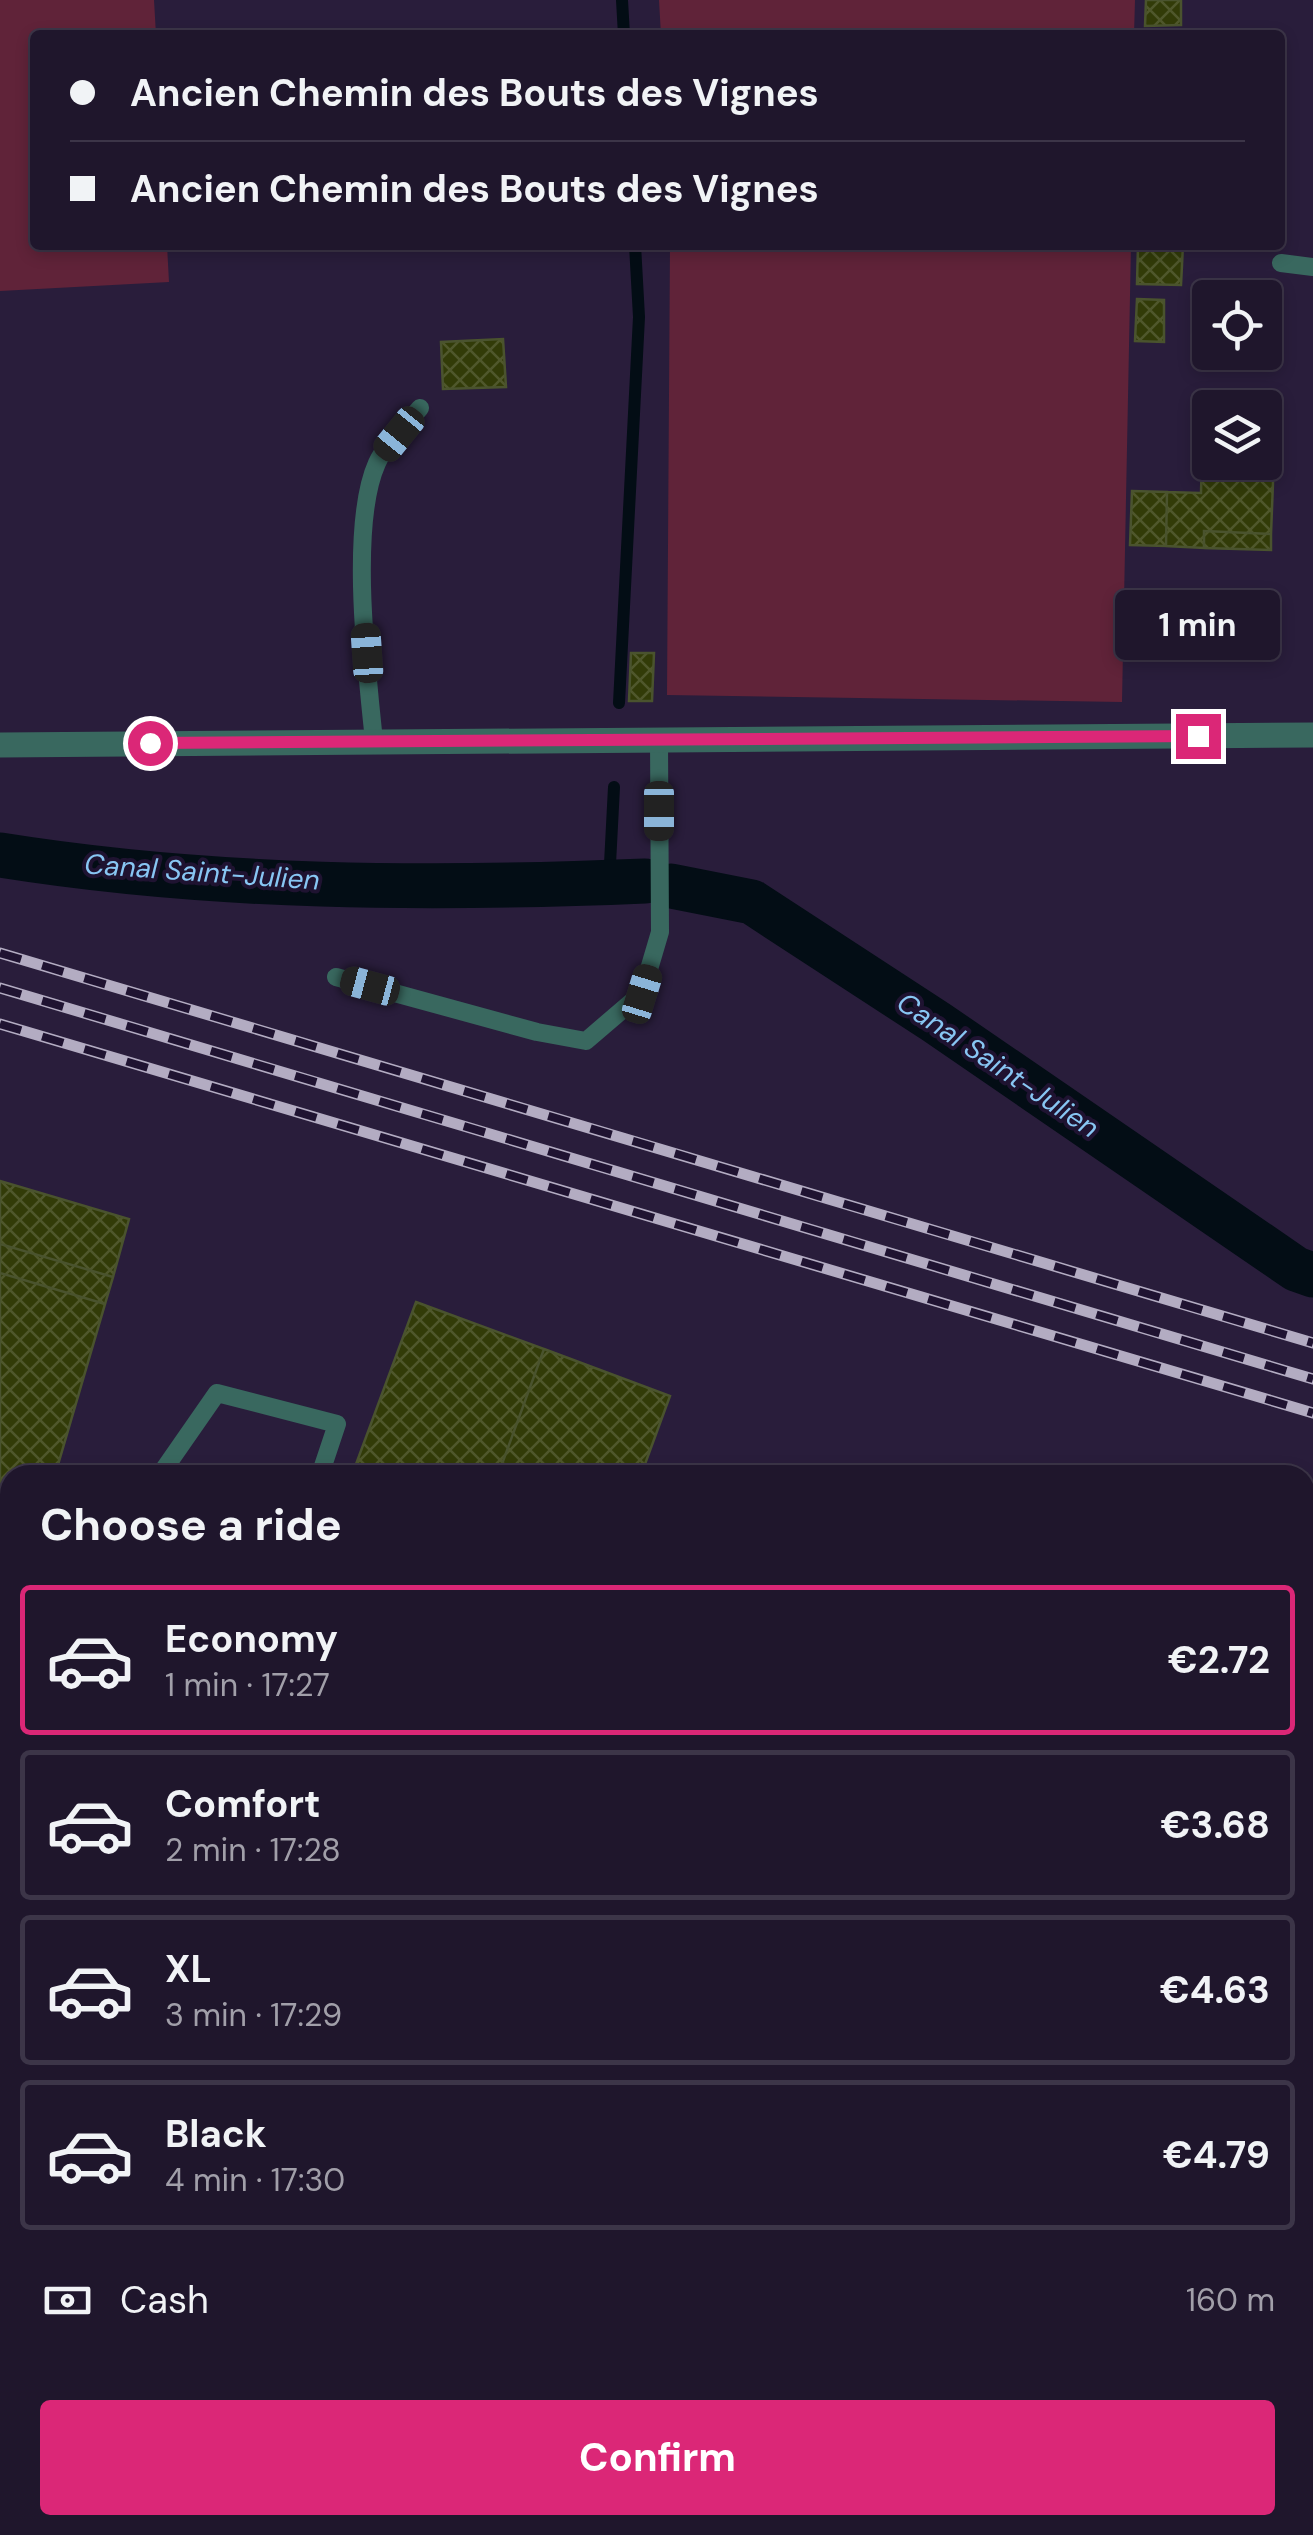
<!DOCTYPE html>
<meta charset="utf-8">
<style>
body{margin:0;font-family:"DM Sans",sans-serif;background:#2c2338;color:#f1f3f6;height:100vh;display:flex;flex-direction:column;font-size:38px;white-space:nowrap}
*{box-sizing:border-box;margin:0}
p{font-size:32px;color:#a19fa9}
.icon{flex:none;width:55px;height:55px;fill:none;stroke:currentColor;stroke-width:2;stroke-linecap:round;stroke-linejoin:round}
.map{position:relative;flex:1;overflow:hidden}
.panel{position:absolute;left:0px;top:1465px;width:1315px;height:1070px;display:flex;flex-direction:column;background:#1f162c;border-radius:30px 30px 0 0;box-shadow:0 5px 15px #0003,0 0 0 2px #3c3548}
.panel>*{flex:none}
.top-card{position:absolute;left:30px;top:30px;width:1255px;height:220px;border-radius:10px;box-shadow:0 5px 15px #0003,0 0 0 2px #3c3548;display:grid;align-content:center;height:220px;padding:0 40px;background:#1f162c}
.controls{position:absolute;left:1192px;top:280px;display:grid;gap:20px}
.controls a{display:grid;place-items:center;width:90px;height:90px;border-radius:10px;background:#1f162c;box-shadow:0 5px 15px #0003,0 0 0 2px #3c3548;font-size:50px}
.end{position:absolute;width:45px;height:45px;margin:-22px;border:12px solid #db2777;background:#fff;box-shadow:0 0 0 5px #fff}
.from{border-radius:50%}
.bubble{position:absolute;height:70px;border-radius:10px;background:#1f162c;box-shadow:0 5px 15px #0003,0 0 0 2px #3c3548;font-size:32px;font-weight:700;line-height:70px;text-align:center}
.car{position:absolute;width:30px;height:60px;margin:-30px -15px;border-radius:12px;box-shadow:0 0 8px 2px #0007;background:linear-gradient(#222 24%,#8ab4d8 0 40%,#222 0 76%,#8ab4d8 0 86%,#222 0)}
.top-card b{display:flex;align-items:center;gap:35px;height:95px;font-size:38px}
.top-card b+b{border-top:2px solid #3c3548}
.top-card i{width:25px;height:25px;background:#f1f3f6}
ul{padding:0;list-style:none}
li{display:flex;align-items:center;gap:30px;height:150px;margin:0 20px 15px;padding:0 20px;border:5px solid #3c3548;border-radius:10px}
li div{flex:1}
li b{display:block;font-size:38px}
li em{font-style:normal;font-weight:700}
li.current{border-color:#db2777}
li>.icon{width:90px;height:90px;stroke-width:1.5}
h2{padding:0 40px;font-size:45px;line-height:120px}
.pay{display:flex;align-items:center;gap:25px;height:110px;padding:0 40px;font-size:38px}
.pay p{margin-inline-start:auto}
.action{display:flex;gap:20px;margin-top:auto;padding:20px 40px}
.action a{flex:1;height:115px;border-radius:10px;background:#db2777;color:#fff;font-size:40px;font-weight:700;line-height:115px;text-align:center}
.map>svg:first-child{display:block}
</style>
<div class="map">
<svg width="1313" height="2535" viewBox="0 0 1313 2535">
<defs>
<pattern id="building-cross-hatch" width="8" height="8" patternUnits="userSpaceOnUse" patternTransform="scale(2.5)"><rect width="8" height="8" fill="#323b08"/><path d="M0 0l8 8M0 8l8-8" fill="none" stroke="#4f572c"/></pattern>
</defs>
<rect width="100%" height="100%" fill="#291d3b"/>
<path fill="#602339" d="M0,0H154L156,35H35V245H167L169,282L0,291Z
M659,0H1135L1134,35H661Z
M670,245H1131L1122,702L667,695Z
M1313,2477V2535H1290L1294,2525H1305V2497Z"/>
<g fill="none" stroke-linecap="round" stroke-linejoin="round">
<path stroke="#030d15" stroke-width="12" d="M622,0L624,35
M619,703L639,317L635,245
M609,883L614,787"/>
<path stroke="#030d15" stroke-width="45" d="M0,855C213,889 430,890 645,881
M671,886L752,902L936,1022L1296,1269L1313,1275"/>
</g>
<path fill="url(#building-cross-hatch)" stroke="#4a532e" stroke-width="2.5" d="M1146,0H1181V25L1145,26Z
M1138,245H1183L1181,285L1137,284Z
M1137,299L1164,300V342L1135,341Z
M503,339L506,387L443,389L441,342Z
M1202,454H1210V462H1265V457H1274L1271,534L1204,531V548L1166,546L1167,492L1201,493Z
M1132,491L1167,492L1166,546L1130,545Z
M1204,531L1271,534V550L1204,548Z
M631,653H654L652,701H629Z
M0,1181L129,1219L113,1277L0,1244Z
M0,1244L113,1277L105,1304L0,1273Z
M0,1273L105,1304L55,1475H10V1577L0,1574Z
M416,1302L544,1349L498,1475H352Z
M544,1349L670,1396L641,1475H498Z
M0,1574L10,1577V1629L6,1644L0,1642Z
M10,1629V1673L0,1670Z
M1305,1834L1313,1837V1912L1305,1932Z
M1313,1912V1981L1305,2000V1932Z
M10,2294V2329L0,2320V2304Z
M527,2525H622L644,2535H522Z"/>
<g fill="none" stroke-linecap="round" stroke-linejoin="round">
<path stroke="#39685f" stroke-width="18" d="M1281,263L1313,267
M374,741C367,671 349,525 377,463C386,443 406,425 420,408
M336,977L537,1032L586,1041L642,993L660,932L659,739
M160,1475L217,1393L337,1424L320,1475
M0,1736L10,1734
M1305,1820L1313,1823
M1305,2177L1313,2180
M1305,2222L1313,2225
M0,2388L10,2395
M1305,2409L1313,2390
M198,2525L212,2535
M716,2525L723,2535
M264,2535L276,2525
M498,2535L503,2525
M951,2535L959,2525
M1253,2535L1257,2525"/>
<path stroke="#39685f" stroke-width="25" d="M0,745L1313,735
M0,1881L10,1886
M862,2525L876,2535"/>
<g stroke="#b3acc2" stroke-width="11">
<path id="rail" d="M0,953L1313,1343
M0,988L1313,1379
M0,1024L1313,1413"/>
</g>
<use href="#rail" stroke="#1f1331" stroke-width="8" stroke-dasharray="22" stroke-linecap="butt"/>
</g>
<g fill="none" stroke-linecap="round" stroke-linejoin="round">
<path stroke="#db2777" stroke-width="12" d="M150,743L1198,736"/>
</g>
<g text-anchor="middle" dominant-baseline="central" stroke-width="8" stroke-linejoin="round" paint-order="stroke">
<g font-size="28" font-style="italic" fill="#88c6f3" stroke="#1f1331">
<text transform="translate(202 872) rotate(4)">Canal Saint-Julien</text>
<text transform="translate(998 1065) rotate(34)">Canal Saint-Julien</text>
</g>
</g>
</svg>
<div class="controls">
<a><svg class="icon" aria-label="locate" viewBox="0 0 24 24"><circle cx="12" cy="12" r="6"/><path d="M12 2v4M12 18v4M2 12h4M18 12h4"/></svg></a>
<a><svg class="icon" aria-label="layers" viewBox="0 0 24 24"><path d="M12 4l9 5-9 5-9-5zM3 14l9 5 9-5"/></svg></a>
</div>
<i class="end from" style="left:150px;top:743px"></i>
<i class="end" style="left:1198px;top:736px"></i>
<div class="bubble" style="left:1115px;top:590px;width:165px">1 min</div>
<i class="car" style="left:399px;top:434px;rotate:219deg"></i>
<i class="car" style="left:367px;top:653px;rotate:356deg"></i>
<i class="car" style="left:659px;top:811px;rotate:180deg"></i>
<i class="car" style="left:370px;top:986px;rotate:285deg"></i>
<i class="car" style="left:642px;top:994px;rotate:17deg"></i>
<div class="top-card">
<b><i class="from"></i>Ancien Chemin des Bouts des Vignes</b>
<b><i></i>Ancien Chemin des Bouts des Vignes</b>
</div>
<section class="panel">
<h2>Choose a ride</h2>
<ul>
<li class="current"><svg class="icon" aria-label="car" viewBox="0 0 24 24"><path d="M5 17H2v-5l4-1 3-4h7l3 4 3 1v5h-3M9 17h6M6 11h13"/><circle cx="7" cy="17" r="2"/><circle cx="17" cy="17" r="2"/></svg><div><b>Economy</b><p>1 min · 17:27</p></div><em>€2.72</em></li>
<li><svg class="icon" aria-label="car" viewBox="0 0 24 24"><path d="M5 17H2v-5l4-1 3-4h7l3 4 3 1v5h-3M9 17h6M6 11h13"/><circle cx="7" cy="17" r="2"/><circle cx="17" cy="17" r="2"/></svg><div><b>Comfort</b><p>2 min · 17:28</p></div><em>€3.68</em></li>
<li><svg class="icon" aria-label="car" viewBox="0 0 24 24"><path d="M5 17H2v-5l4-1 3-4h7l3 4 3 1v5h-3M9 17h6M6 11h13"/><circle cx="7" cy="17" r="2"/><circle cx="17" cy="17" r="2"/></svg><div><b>XL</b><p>3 min · 17:29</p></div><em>€4.63</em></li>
<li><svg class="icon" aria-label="car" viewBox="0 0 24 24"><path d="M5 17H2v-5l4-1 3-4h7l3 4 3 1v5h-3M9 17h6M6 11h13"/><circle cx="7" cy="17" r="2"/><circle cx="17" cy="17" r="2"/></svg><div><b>Black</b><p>4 min · 17:30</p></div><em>€4.79</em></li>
</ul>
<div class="pay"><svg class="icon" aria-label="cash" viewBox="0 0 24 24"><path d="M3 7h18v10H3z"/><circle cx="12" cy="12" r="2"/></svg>Cash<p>160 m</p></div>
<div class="action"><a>Confirm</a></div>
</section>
</div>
